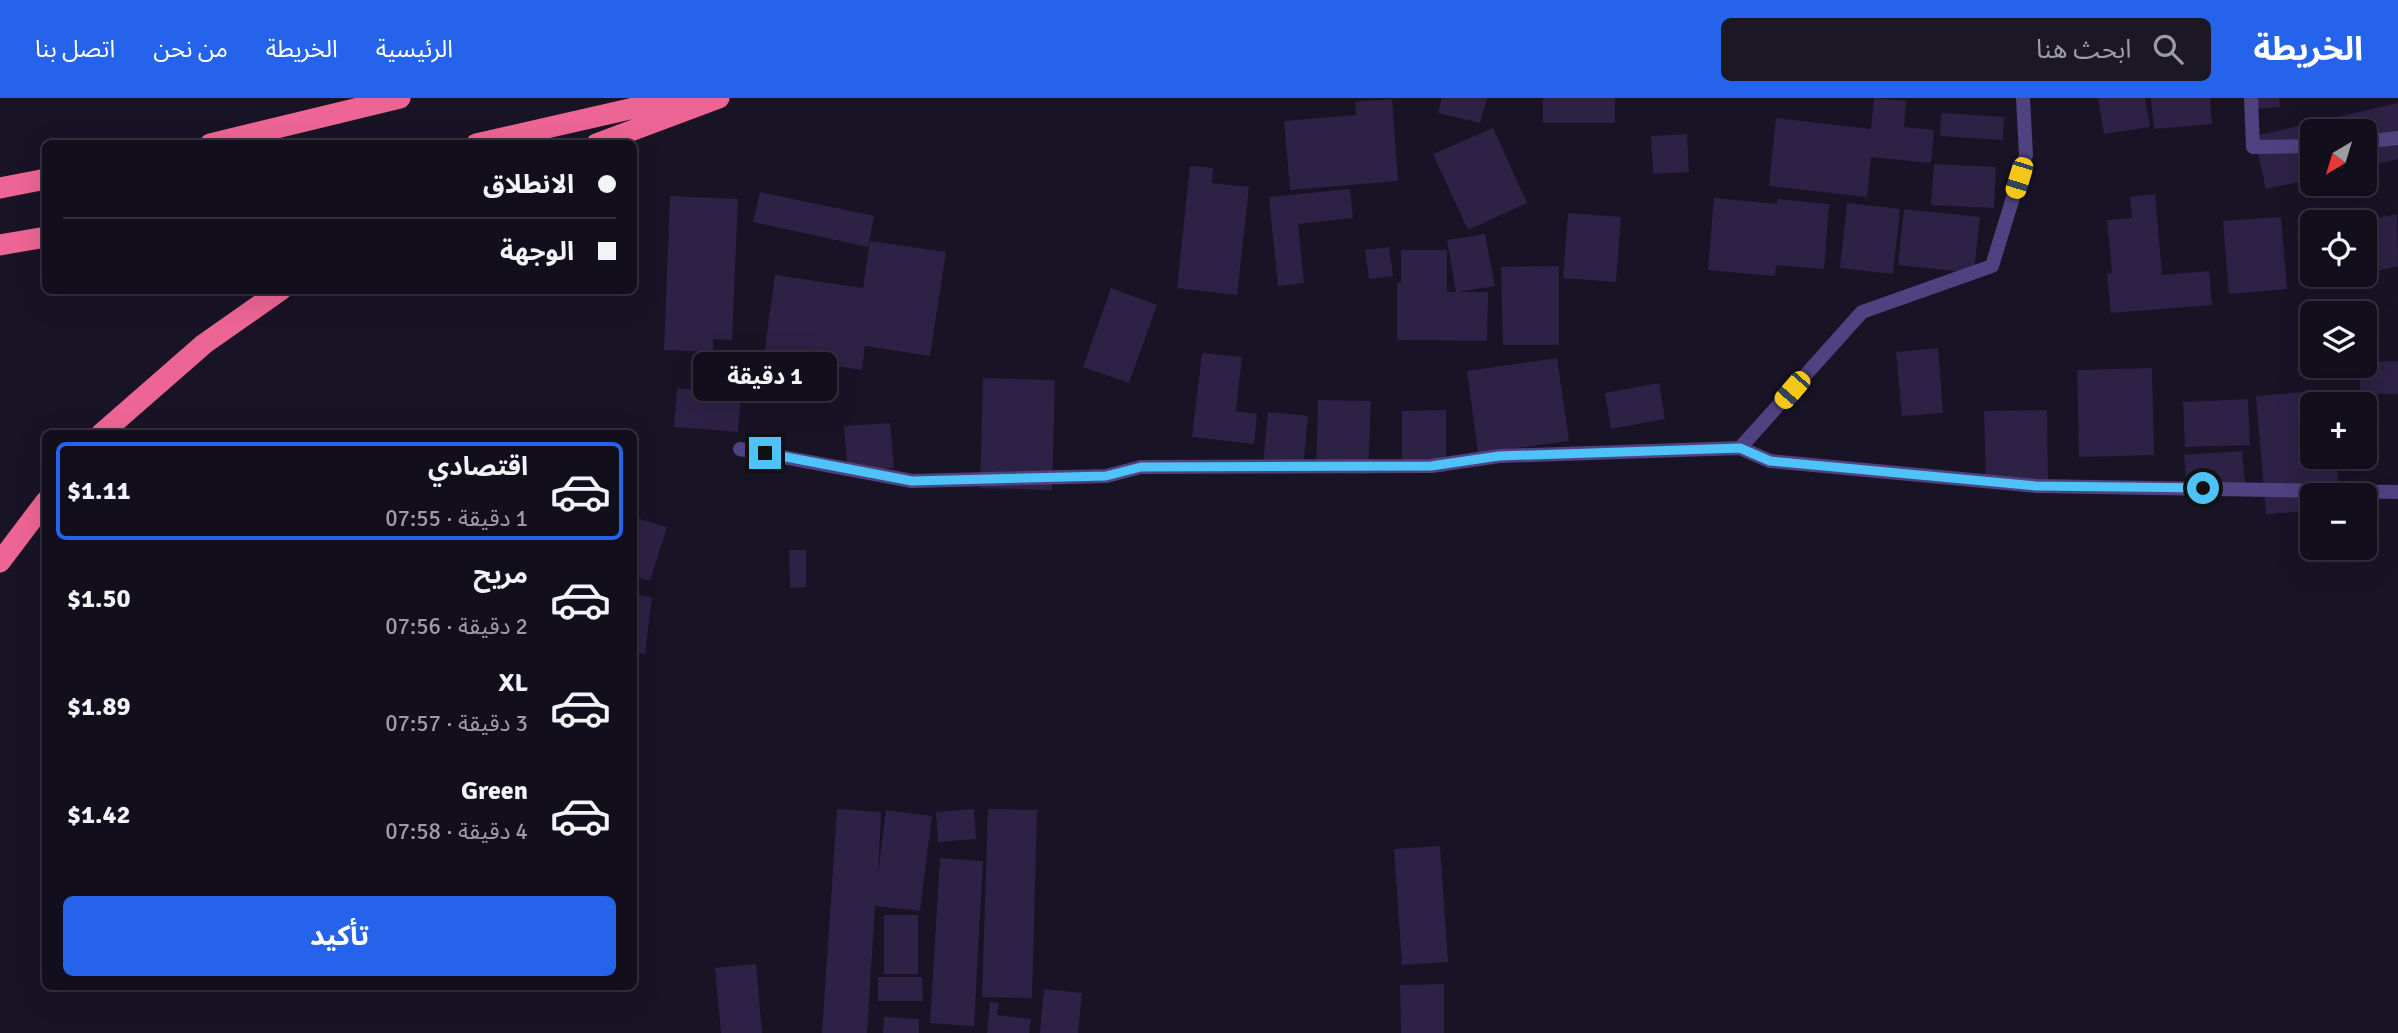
<!DOCTYPE html>
<html lang="ar">
<meta charset="utf-8">
<style>
body{margin:0;font-family:Signika,"Noto Sans Arabic",sans-serif;background:#1c1725;color:#f1f3f6;direction:rtl;height:100vh;display:flex;flex-direction:column;font-size:26px;white-space:nowrap}
*{box-sizing:border-box;margin:0}
p{font-size:23px;color:#9d9ca3}
.icon{flex:none;width:38px;height:38px;fill:none;stroke:currentColor;stroke-width:2;stroke-linecap:round;stroke-linejoin:round}
.map{position:relative;flex:1;overflow:hidden;direction:ltr}
.sheet{position:absolute;left:42px;top:332px;width:595px;height:560px;display:flex;flex-direction:column;background:#130e1c;border-radius:10px;box-shadow:0 7px 28px #0002,0 0 0 2px #322e3b;direction:rtl}
.sheet>*{flex:none}
.banner{position:absolute;left:42px;top:42px;width:595px;height:154px;border-radius:10px;box-shadow:0 7px 28px #0002,0 0 0 2px #322e3b;direction:rtl;display:grid;align-content:center;height:154px;padding:0 21px;background:#130e1c}
.needle{width:46px;rotate:218deg}
.tools{position:absolute;left:2300px;top:21px;display:grid;gap:14px}
.tools a{display:grid;place-items:center;width:77px;height:77px;border-radius:10px;background:#130e1c;box-shadow:0 7px 28px #0002,0 0 0 2px #322e3b;font-size:35px}
.end{position:absolute;width:32px;height:32px;margin:-16px;border:9px solid #4fc3f7;background:#111;box-shadow:0 0 0 4px #111}
.from{border-radius:50%}
.bubble{position:absolute;height:49px;border-radius:10px;background:#130e1c;box-shadow:0 7px 28px #0002,0 0 0 2px #322e3b;font-size:23px;font-weight:700;line-height:49px;text-align:center;direction:rtl}
.car{position:absolute;width:21px;height:42px;margin:-21px -10px;border-radius:9px;box-shadow:0 0 5px 2px #0007;background:linear-gradient(#f5c518 24%,#345 0 40%,#f5c518 0 76%,#345 0 86%,#f5c518 0)}
.banner b{display:flex;align-items:center;gap:24px;height:66px;font-size:26px}
.banner b+b{border-top:2px solid #322e3b}
.banner i{width:18px;height:18px;background:#f1f3f6}
ul{padding:12px 0 0;list-style:none}
li{display:flex;align-items:center;gap:21px;height:98px;margin:0 14px 10px;padding:0 7px;border:4px solid transparent;border-radius:10px}
li div{flex:1}
li b{display:block;font-size:26px}
li em{font-style:normal;font-weight:700}
li.on{border-color:#2563eb}
li>.icon{width:63px;height:63px;stroke-width:1.5}
.button{display:flex;gap:14px;margin-top:auto;padding:14px 21px}
.button a{flex:1;height:80px;border-radius:10px;background:#2563eb;color:#fff;font-size:28px;font-weight:700;line-height:80px;text-align:center}
header{display:flex;align-items:center;gap:42px;box-sizing:border-box;height:98px;padding:0 35px;background:#2563eb;color:#fff}
header strong{font-size:33px}
nav{display:flex;gap:38px;margin-inline-start:auto;font-size:24px}
.search{width:490px;height:63px;background:#1c1725;display:flex;align-items:center;gap:18px;box-sizing:border-box;padding:0 24px;border-radius:10px;color:#9d9ca3;font-size:26px}
.map>svg:first-child{display:block}
</style>
<header>
<strong>الخريطة</strong>
<div class="search"><svg class="icon" aria-label="search" viewBox="0 0 24 24"><circle cx="10" cy="10" r="6"/><path d="M15 15l6 6"/></svg>ابحث هنا</div>
<nav><a>الرئيسية</a><a>الخريطة</a><a>من نحن</a><a>اتصل بنا</a></nav>
</header>
<div class="map">
<svg width="2398" height="935" viewBox="0 0 2398 935">
<rect width="100%" height="100%" fill="#191326"/>
<path fill="#2d2145" d="M1442,0H1487L1480,25L1438,15Z
M1543,0H1615V25H1543Z
M1874,0L1906,3L1904,29L1934,32L1931,65L1871,59L1867,99L1769,88L1776,20L1871,31Z
M2098,0H2145L2150,29L2104,36Z
M2151,0H2210L2212,26L2154,31Z
M2255,0H2279L2280,9L2256,11Z
M1392,1L1398,83L1290,92L1284,23L1356,17L1355,4Z
M2398,5V61L2364,69V33H2312V81L2266,91L2254,38Z
M1941,15L2004,19L2003,42L1940,38Z
M1493,30L1527,105L1468,132L1433,56Z
M1687,36L1689,74L1653,76L1651,38Z
M1934,66L1996,69L1994,110L1931,107Z
M1190,68L1213,70L1212,85L1249,89L1237,197L1177,190Z
M1350,91L1353,120L1298,126L1304,185L1278,188L1269,99Z
M760,94L874,118L868,149L753,124Z
M2155,96L2162,177L2209,173L2212,207L2111,215L2107,176L2112,175L2107,122L2132,120L2130,99Z
M670,98L738,101L732,242L713,241V254L664,252Z
M1714,100L1777,106V101L1829,106L1824,171L1776,167L1775,178L1708,172Z
M1847,105L1900,111L1893,176L1840,170Z
M1904,111L1980,119L1974,175L1898,167Z
M1568,115L1621,119L1616,184L1563,180Z
M2397,116L2398,168L2367,175L2364,123Z
M2281,119L2287,191L2229,196L2223,123Z
M1485,136L1495,188L1458,194H1488L1487,243L1397,242V184L1401,185V152H1447V194H1456L1447,142Z
M2312,137V177H2351L2352,181L2306,188L2297,139Z
M870,143L946,154L930,258L865,248L862,272L764,257L775,177L863,190Z
M1389,149L1393,178L1369,181L1365,152Z
M1559,168V247H1503L1501,169Z
M1111,190L1157,207L1129,285L1083,269Z
M1938,250L1943,315L1902,318L1896,254Z
M1202,255L1242,259L1236,313L1257,316L1254,346L1192,339Z
M1557,260L1569,343L1478,355L1467,273Z
M2398,263V296H2360V268H2364V264Z
M2152,270L2154,357L2079,359L2077,272Z
M983,280L1055,282L1052,392L980,390Z
M1659,285L1665,321L1611,331L1605,295Z
M677,290L741,296L738,334L674,329Z
M2331,292L2332,306H2312V359H2336L2340,397H2312V413L2266,416L2256,298Z
M2248,301L2250,347L2185,349L2183,304Z
M1318,302L1371,303L1368,376L1316,374Z
M1446,312V374H1402V313Z
M2047,312L2048,386L1986,387L1984,313Z
M1268,314L1308,318L1303,371L1263,367Z
M890,325L894,370L848,374L844,328Z
M2242,353L2246,395L2188,400L2184,357Z
M634,419L667,429L650,483L634,478Z
M789,452H806V489L790,490Z
M634,496L652,499L645,556L634,554Z
M837,711L881,714L878,777L886,712L932,718L920,813L875,808L867,935H822Z
M974,711L976,741L938,744L936,714Z
M988,711L1037,712L1032,900L982,899Z
M1440,748L1448,864L1402,867L1394,751Z
M940,760L983,763L974,928L930,925Z
M884,817H918V876H884Z
M756,866L762,935H721L715,870Z
M878,879H922L923,903H878Z
M1444,886V935H1401L1400,887Z
M1044,891L1082,895L1078,935H1040Z
M990,904L999,905L997,917L1031,921L1029,935H987Z
M884,919L919,921V935H883Z"/>
<g fill="none" stroke-linecap="round" stroke-linejoin="round">
<path stroke="#4e4380" stroke-width="14" d="M2251,0L2253,49L2312,48
M2364,44L2398,40
M1740,350L1862,214L1992,168L2026,57L2023,0
M740,351L912,383L1106,378L1141,369L1431,368L1499,358L1740,350L1770,363L2036,388L2398,394"/>
<path stroke="#ed6594" stroke-width="21" d="M210,46L400,0
M476,46L678,0
M596,46L719,0
M0,90L46,81
M0,147L46,139
M101,336L204,246L281,192
M0,464L46,403"/>
</g>
<g fill="none" stroke-linecap="round" stroke-linejoin="round">
<path stroke="#4fc3f7" stroke-width="9" d="M765,355L912,383L1106,378L1141,369L1431,368L1499,358L1740,350L1770,363L2036,388L2203,390"/>
</g>
</svg>
<div class="tools">
<a><svg class="needle" viewBox="-14 -14 28 28"><path d="M0-13l5 13h-10z" fill="#e53935"/><path d="M0 13l5-13h-10z" fill="#9d9ca3"/></svg></a>
<a><svg class="icon" aria-label="locate" viewBox="0 0 24 24"><circle cx="12" cy="12" r="6"/><path d="M12 2v4M12 18v4M2 12h4M18 12h4"/></svg></a>
<a><svg class="icon" aria-label="layers" viewBox="0 0 24 24"><path d="M12 4l9 5-9 5-9-5zM3 14l9 5 9-5"/></svg></a>
<a>+</a>
<a>−</a>
</div>
<i class="end from" style="left:2203px;top:390px"></i>
<i class="end" style="left:765px;top:355px"></i>
<div class="bubble" style="left:693px;top:254px;width:144px">1 دقيقة</div>
<i class="car" style="left:2019px;top:80px;rotate:197deg"></i>
<i class="car" style="left:1792px;top:292px;rotate:221deg"></i>
<div class="banner">
<b><i class="from"></i>الانطلاق</b>
<b><i></i>الوجهة</b>
</div>
<section class="sheet">
<ul>
<li class="on"><svg class="icon" aria-label="car" viewBox="0 0 24 24"><path d="M5 17H2v-5l4-1 3-4h7l3 4 3 1v5h-3M9 17h6M6 11h13"/><circle cx="7" cy="17" r="2"/><circle cx="17" cy="17" r="2"/></svg><div><b>اقتصادي</b><p>1 دقيقة · 07:55</p></div><em>$1.11</em></li>
<li><svg class="icon" aria-label="car" viewBox="0 0 24 24"><path d="M5 17H2v-5l4-1 3-4h7l3 4 3 1v5h-3M9 17h6M6 11h13"/><circle cx="7" cy="17" r="2"/><circle cx="17" cy="17" r="2"/></svg><div><b>مريح</b><p>2 دقيقة · 07:56</p></div><em>$1.50</em></li>
<li><svg class="icon" aria-label="car" viewBox="0 0 24 24"><path d="M5 17H2v-5l4-1 3-4h7l3 4 3 1v5h-3M9 17h6M6 11h13"/><circle cx="7" cy="17" r="2"/><circle cx="17" cy="17" r="2"/></svg><div><b>XL</b><p>3 دقيقة · 07:57</p></div><em>$1.89</em></li>
<li><svg class="icon" aria-label="car" viewBox="0 0 24 24"><path d="M5 17H2v-5l4-1 3-4h7l3 4 3 1v5h-3M9 17h6M6 11h13"/><circle cx="7" cy="17" r="2"/><circle cx="17" cy="17" r="2"/></svg><div><b>Green</b><p>4 دقيقة · 07:58</p></div><em>$1.42</em></li>
</ul>
<div class="button"><a>تأكيد</a></div>
</section>
</div>
